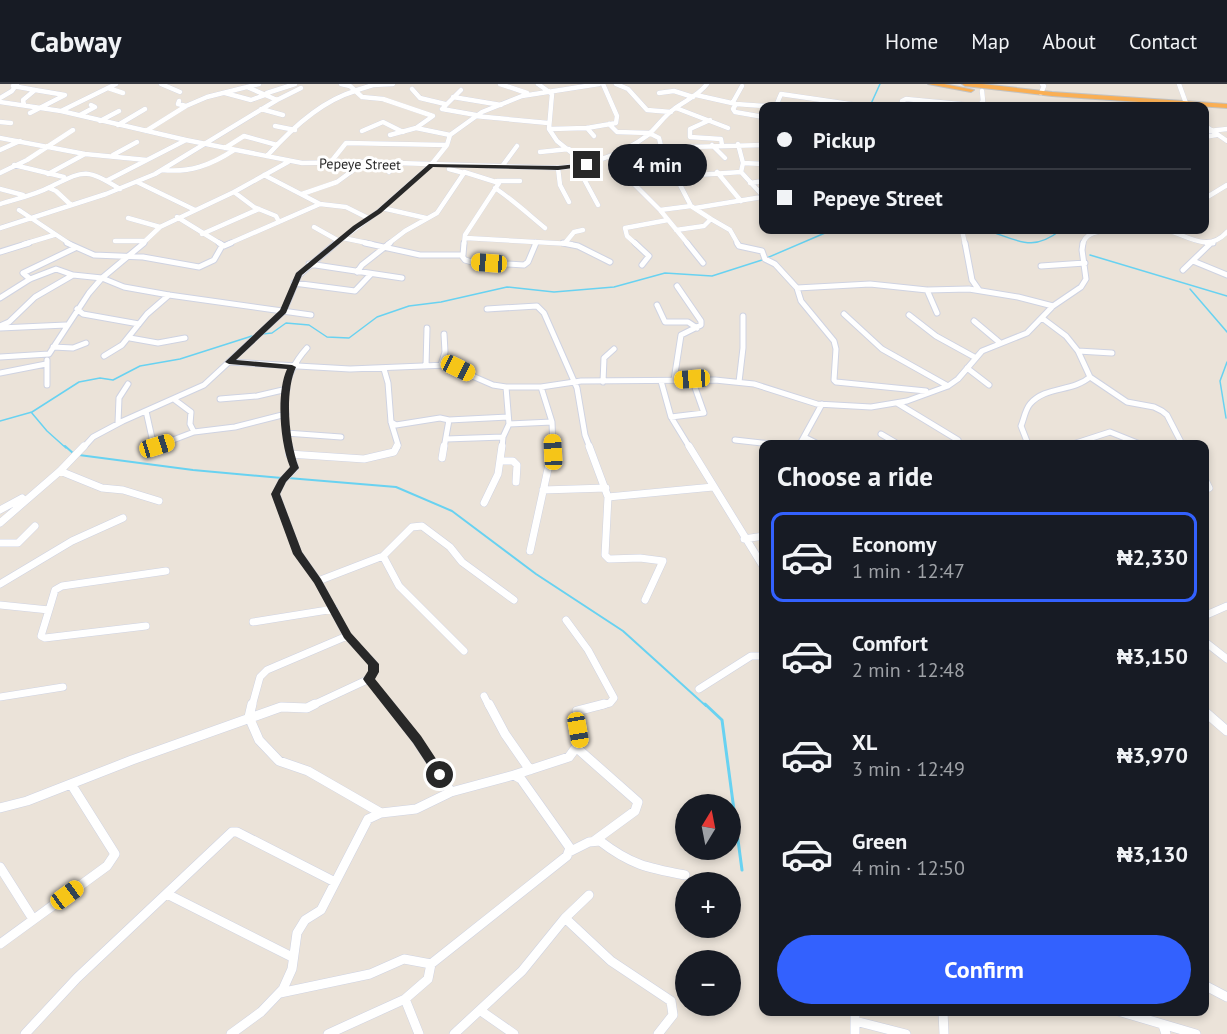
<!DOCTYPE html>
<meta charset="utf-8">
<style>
body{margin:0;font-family:"PT Sans",sans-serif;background:#242831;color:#f1f3f6;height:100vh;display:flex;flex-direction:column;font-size:22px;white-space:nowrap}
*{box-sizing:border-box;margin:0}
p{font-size:20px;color:#9ea1a6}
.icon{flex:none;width:33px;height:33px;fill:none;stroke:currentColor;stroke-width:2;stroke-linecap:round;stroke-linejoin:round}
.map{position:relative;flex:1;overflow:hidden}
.sheet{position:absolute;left:759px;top:356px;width:450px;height:576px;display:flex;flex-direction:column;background:#171b24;border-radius:12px;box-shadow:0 3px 9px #0003}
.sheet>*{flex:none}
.top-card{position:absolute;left:759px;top:18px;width:450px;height:132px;border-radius:12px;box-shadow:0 3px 9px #0003;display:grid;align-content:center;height:132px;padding:0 18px;background:#171b24}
.needle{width:39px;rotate:10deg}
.fabs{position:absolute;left:675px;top:710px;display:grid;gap:12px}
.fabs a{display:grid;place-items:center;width:66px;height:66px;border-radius:50%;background:#171b24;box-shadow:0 3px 9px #0003;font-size:30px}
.end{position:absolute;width:27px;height:27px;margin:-14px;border:8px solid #282828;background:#fff;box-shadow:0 0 0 3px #fff}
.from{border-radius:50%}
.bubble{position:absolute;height:42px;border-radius:21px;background:#171b24;box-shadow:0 3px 9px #0003;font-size:20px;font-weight:600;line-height:42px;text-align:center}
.car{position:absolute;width:18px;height:36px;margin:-18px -9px;border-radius:8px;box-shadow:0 0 4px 2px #0007;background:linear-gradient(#f5c518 24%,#345 0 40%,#f5c518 0 76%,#345 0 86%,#f5c518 0)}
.top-card b{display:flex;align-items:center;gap:21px;height:57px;font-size:22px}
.top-card b+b{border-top:2px solid #363941}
.top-card i{width:15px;height:15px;background:#f1f3f6}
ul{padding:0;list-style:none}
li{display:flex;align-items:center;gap:18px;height:90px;margin:0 12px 9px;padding:0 6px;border:3px solid transparent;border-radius:12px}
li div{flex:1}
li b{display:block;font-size:22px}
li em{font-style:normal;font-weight:600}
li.current{border-color:#3361fe}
li>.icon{width:54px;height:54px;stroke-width:1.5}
h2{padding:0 18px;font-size:27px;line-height:72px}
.cta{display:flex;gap:12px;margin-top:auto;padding:12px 18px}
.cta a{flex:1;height:69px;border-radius:36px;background:#3361fe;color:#fff;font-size:24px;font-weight:600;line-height:69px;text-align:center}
header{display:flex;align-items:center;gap:36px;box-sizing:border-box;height:84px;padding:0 30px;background:#171b24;border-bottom:2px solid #363941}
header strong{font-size:28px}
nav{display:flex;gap:33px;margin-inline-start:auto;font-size:21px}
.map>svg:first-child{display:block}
</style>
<header>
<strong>Cabway</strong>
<nav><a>Home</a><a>Map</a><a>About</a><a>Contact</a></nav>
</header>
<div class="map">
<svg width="1227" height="950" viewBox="0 0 1227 950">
<rect width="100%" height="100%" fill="#ebe3d9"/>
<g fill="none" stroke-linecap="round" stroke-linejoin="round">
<path stroke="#68d2f1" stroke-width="1.5" d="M870,22L880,0
M986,146C1019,156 1031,169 1061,146
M1090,171L1227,212
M1190,205L1227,248
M262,250L272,249L286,239L309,241L327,253L349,254L377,233L409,222L441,218L507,203L554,208L614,203L665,189L712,192L762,176L832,146
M31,328L47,347L66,364
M1226,334L1220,297L1227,278
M0,337L32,328L79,298L100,294L113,296L140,282L180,275L252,252"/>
<path stroke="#68d2f1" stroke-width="2" d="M65,362L74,370
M79,371L193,386L282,394
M288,394L396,403L452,427L536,490L623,547L706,622"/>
<path stroke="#68d2f1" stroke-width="3" d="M705,620L722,636L742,786"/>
<g stroke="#cfd3e2" stroke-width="5">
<path id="minor-far3" d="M161,0L180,8
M341,0L350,2L362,13L383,15L433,32L416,44L390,51
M500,0L527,9
M538,0L552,10L549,45L557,57L587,81
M616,0L628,5L647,26L671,28
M1179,0L1187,22
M13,2L35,6
M108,4L123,9
M412,5L420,14L445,20
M461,6L442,25L476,31
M354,7L373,1L393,0
M225,9L251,16L268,10
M267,9L295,0
M659,9L674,7L693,13
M1041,9L1044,2L1042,0
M696,11L736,20L765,22
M453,13L501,21
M0,14L12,7L17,0
M277,16L301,4
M179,17L178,20L186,22
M0,18L61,27L186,56
M733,18L742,2
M736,20L733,25L735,28L764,33
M24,21L23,16L35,6L65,11L30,29
M776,22L781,10L863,22
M902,22V17L906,15L980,22
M979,22L983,17L982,7
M676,24L728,44
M261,25L283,31
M61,27L116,0
M80,31L95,23L91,21
M475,32L548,39
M710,36L690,45V53L721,55L722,61
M100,37L119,27
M0,38L11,39
M609,40L617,48L649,49L659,54L662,66
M118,41L145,25
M1204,41L1227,57
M275,42L295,46
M416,44L450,51
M587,44L594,52
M550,45L587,44L616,39L617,32L603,0
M146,47L186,22L207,13L259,0
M362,47L383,38L403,48
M1209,47L1227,45
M1204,53L1216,51
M0,54L85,70L147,76
M738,60L743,79L741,88
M712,61L725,74
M225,64L244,52L277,61
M0,66L20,57
M673,67L683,76
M540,68L569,65
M113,71L137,58
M267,72C290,46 321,17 355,7
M617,72L625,91L660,126L688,160
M617,74L690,63L764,61
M330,79L346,59L447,61
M743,79L764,80
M14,81L64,93
M503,81L517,62
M577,82L598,121
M558,84L560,101L569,118
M162,86C190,89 211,81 234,66
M389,88L395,80
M464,88L499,99L465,151L464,160
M631,88L652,94L741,88L764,113
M633,88L662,82L649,68
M717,88L741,117
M0,89L27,76L73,46
M48,90L85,70
M264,91L320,120L346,123L368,134
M672,92L676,93L691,122L711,135L704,142L676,146
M108,96L186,56L302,79L365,78L558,84C591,81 621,71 648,51C657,43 664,32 674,25C686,16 698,12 707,0
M497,97H520
M137,98L195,126
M750,99L764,97
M49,104L56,107L71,121
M495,104C513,116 528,130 545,144
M0,105L23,111
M234,108L254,123L276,132L279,138
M302,110L337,98L363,79
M1204,115L1227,101
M0,120C16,115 35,111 50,103C85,86 85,84 120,105
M382,124L426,134
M695,124L762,113
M19,126L70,160
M660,126L691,122
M177,133L221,160
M128,134L160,143
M711,135L730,146L738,160
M314,143L339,157
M0,144L106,110L155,90L277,16L247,3
M962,146L965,160
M1168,146C1191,154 1209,168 1227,148
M202,150L259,125
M343,154L372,160
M466,154L571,160
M115,157H145
M565,159L574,148L583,146
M24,160L54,151
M142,160L160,143L234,108L288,78
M228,160L320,120
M335,160L379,127L431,81L447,61L450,51L482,28L522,12L599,0
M388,160L405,147L437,129L464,89L449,85
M535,160L536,158
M636,160L627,152L625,144L668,136
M1083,160C1085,149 1097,148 1107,146"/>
</g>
<g stroke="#cfd3e2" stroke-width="7">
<path id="minor-far2" d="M67,159L94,171L143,173L199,183L214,176L222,162
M219,159L224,162L231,159
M365,159L420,171H463L464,159
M563,159L578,162L610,178
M635,159L649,172L642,181
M687,159L703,179
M737,159L739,162L762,167L765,175L775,180L797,204L870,200L927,206L969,205L1018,213L1053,222
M965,159L972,196L979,206
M1207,159H1213
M0,168L29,159
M462,172L465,176L472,178L524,181L528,178L536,159
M1193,177L1227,191
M309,180L402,194
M1041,182L1085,179
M1183,186L1210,160
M357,188L362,181L390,159
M30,195L23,189L75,164
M294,199L355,207L371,190
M797,204L801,217L834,257L836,265L834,296L836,298L926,307
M927,206L937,229
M0,214L30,195L56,185L73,191
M657,221L665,238H688L697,244
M77,225L83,230L139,240
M487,225L537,222L544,229L577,304L585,351L590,364
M844,230L882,265L948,302
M909,231L936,252L976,274
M1042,234L1066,252L1078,267L1112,269
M974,237L999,258
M0,242L9,238L35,213L73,191L102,194L124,203L169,211L311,231
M0,244L66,241
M130,254L158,259L185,254
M53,263L73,264L86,259
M104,272L122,261L147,230L169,211
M0,273L49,270L89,209L102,194L144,159
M47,276V301
M229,278L350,285L447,281L493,301L506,303H541L581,297L715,296L754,300L817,320L871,323L907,317L948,302L958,295L982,267L1027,249L1053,222L1081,203L1086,195L1082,166L1083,159
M441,281L445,268L444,250
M426,282L427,244
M967,284L989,301
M384,285L388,299L391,338L398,361L397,364
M0,289L46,280
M1090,293L1127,318L1154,323L1162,327L1167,331L1182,360
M674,296L681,251L701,241V237L677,202
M661,297L671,333L690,364
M603,298L604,274L614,265
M739,298L743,264V232
M220,315L257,312L287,305
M175,316L191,328L190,340L194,348L235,343L286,330
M897,319L958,356L951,360
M146,327L152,354L157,362L194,348
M671,333L704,329L692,295
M449,336L508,333
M391,338L396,341L440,334L449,336L444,364
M552,338L553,364
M118,339L119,314L128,300
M509,340L552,338L541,303
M286,349L341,353
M881,350L898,360
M503,353L509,340L506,303
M804,353L818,360
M446,355L503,353L502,364
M735,356L771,360
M800,360L822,320
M1028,360L1021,342C1024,335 1025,326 1030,320C1045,302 1073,308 1090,293L1078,267
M1073,360L1110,348L1140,360
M83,364L93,353L123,337L204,301L284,227L299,191L336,159
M289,364C282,324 279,295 307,264"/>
</g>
<g stroke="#cfd3e2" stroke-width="8">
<path id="minor-far1" d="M289,362L295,384L282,397L276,410L298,469L318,497L347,552L374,580V588L369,595L311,622
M589,362L608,413L605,471L609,475L640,474L663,477L645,516
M689,362L764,484
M289,370L364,375L394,368L397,362
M442,374L444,362
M500,377H513L517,381L516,398
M60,387L102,404L123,406L159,417
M1204,394L1209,404L1204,406
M543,406L606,404
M608,413L713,403
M484,419L498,390L502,362
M0,426L22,414
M0,439L60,387L84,362
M744,455L764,452
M0,459H18L35,442
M530,467L553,362
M383,472L399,502L464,567
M318,497L383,472L412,443L422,442L450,463L462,478L514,516
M0,500L72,457L123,434
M0,521L49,526L41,552L45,554L146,542
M49,526L55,506L62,502L166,487
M1204,532L1227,522
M566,536L588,566L614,614L610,619L598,622
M253,538L334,525
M1204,557L1227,575
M369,595L390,622
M699,605L751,572H764
M484,612L489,622
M0,613L63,603
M252,622L260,593L267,586L347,552"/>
</g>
<g stroke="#cfd3e2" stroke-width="10">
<path id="minor" d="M252,620L249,633L259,656L279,677L308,687L381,729
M389,620L416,655L451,708
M489,620L505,650L530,686
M1204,627L1227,647
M578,665L638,718L635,727L594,757
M514,691L569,673L580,658L577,627L604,620
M0,724L27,717L132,676L281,623L307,624L315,620
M569,768L589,758L600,757C631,781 648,784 685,791
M0,783L33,835
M167,810L292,873
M565,834L611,877L671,917L673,931L658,950
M0,860L107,782L115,770L71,700
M1204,901L1227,913
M405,915L419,950
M481,927L514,950
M855,927V950
M943,927L944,950
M1118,927L1196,950
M855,937L906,950
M1163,941L1166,950
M25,950L77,894L232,748H237L335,798
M231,950L261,928L283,905L292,885L297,849L305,836L321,826L368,735L381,729L416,725L451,708L514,691L521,695L570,764L567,772L431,880L404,875L370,890L280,909
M328,950L405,915L428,895L431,880
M454,950L522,887L565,834L589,811"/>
</g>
<g stroke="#c3c3c3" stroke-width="2">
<path id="trunk" d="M928,0H944L974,6L971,8Z
M962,0H982L1052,8L1227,20V24L1052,12L965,2Z"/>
</g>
<use href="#minor-far3" stroke="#fff" stroke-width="4.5"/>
<use href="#minor-far2" stroke="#fff" stroke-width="5"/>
<use href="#minor-far1" stroke="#fff" stroke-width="7"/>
<use href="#minor" stroke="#fff" stroke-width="9"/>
<use href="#trunk" fill="#faaf54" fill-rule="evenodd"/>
</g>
<path fill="#282828" d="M587,79L589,82L558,86L433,83L381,129L357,145L302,191L286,229L236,276L292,281L296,283C284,309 289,358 299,384L286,398L280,410L302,468L321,495L351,549L379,580V588L375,595L421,652L444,687L446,691L440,696L436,694L413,659L365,598L363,595L368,587V581L344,554L314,499L293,470L271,410L279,395L290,383C280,359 276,309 287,285L229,280L225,278L280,226L296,189L353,142L377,126L429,80L558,82Z"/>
<g text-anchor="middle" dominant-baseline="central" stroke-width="6" stroke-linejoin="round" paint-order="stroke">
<g font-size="14" fill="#282828" stroke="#fff">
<text transform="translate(360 80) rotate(1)">Pepeye Street</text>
</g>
</g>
</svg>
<div class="fabs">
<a><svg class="needle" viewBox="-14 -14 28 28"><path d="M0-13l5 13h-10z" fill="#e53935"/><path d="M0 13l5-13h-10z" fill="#9ea1a6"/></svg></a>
<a>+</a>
<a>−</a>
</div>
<i class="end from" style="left:440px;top:691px"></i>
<i class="end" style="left:587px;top:81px"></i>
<div class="bubble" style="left:608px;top:60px;width:99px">4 min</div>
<i class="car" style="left:489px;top:179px;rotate:274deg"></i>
<i class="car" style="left:458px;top:284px;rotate:116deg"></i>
<i class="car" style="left:692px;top:295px;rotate:266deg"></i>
<i class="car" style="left:157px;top:362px;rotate:73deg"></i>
<i class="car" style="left:553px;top:368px;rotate:357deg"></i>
<i class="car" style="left:578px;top:646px;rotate:170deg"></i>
<i class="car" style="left:67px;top:811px;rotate:54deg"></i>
<div class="top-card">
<b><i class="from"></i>Pickup</b>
<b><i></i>Pepeye Street</b>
</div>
<section class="sheet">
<h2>Choose a ride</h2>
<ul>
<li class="current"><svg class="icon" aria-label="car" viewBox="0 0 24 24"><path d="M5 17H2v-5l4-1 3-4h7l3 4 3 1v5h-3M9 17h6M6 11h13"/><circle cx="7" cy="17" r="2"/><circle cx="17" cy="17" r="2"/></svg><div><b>Economy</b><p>1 min · 12:47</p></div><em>₦2,330</em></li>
<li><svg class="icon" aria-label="car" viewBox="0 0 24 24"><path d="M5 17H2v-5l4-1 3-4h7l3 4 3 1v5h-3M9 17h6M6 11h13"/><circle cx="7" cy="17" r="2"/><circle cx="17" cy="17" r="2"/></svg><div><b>Comfort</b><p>2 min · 12:48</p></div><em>₦3,150</em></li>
<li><svg class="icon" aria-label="car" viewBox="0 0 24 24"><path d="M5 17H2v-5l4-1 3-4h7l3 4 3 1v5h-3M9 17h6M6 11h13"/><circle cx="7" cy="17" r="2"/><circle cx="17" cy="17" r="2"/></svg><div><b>XL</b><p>3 min · 12:49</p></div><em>₦3,970</em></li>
<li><svg class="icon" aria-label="car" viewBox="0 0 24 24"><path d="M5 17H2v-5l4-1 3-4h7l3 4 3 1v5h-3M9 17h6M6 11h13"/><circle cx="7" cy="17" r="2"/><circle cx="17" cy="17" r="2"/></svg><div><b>Green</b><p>4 min · 12:50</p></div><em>₦3,130</em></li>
</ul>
<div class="cta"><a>Confirm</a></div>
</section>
</div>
